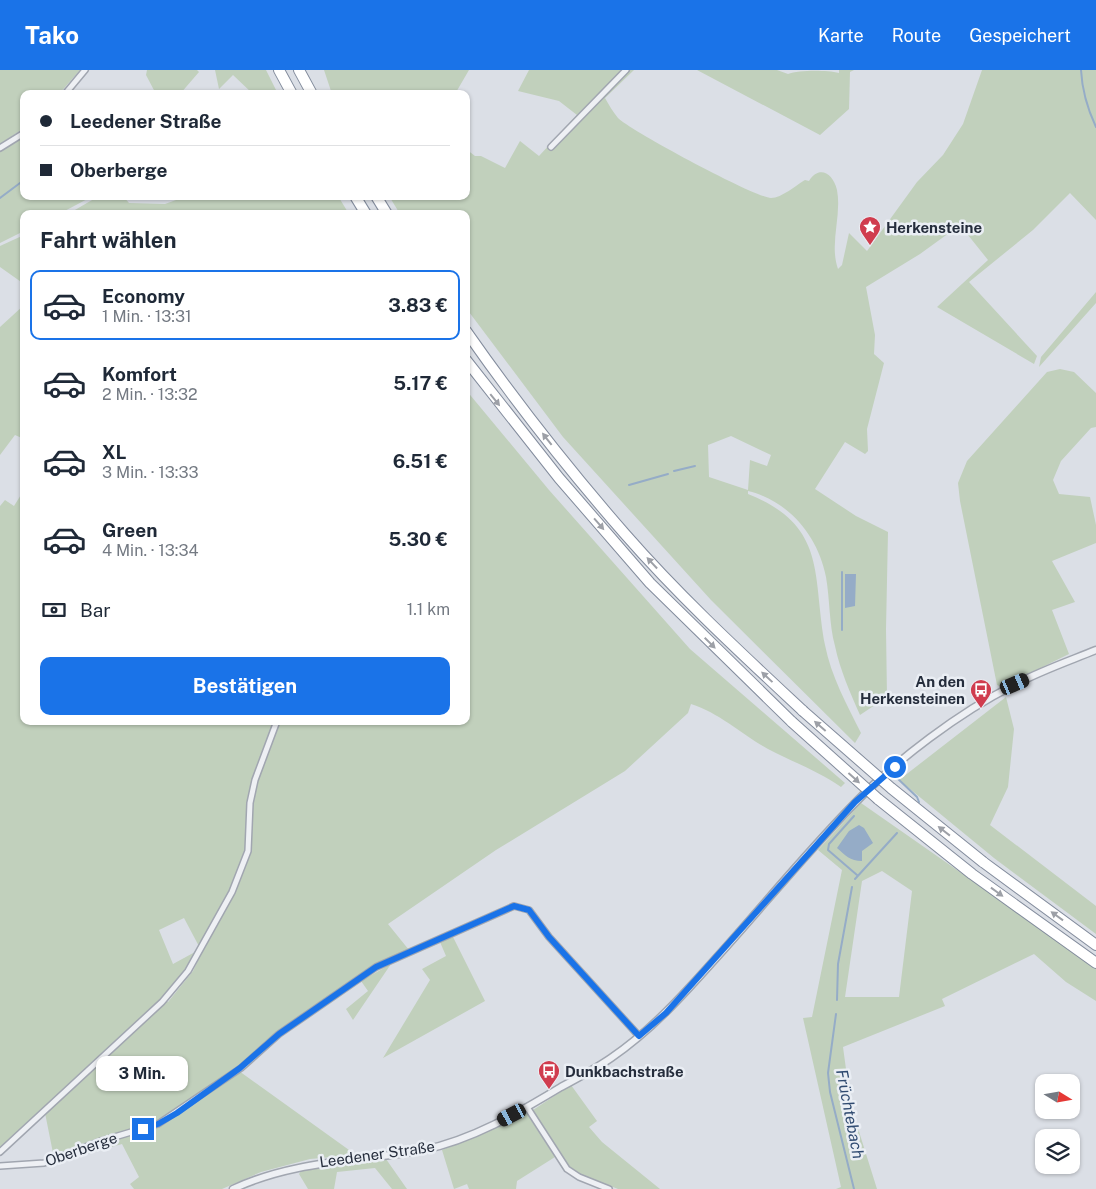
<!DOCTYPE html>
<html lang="de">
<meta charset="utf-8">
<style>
body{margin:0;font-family:"Public Sans",sans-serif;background:#f6f6f7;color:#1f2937;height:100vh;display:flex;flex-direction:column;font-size:19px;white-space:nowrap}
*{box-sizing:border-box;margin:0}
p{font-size:16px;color:#747a83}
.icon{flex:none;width:28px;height:28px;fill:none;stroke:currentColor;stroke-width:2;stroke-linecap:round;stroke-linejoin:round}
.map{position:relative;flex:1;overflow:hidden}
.panel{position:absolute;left:20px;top:140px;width:450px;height:515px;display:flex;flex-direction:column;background:#fff;border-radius:10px;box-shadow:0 1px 4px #0004}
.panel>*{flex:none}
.hud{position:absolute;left:20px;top:20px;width:450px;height:110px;border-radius:10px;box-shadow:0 1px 4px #0004;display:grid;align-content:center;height:110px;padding:0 20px;background:#fff}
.needle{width:32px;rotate:101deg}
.controls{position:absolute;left:1035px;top:1004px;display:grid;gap:10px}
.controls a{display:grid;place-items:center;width:45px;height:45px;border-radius:10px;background:#fff;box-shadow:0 1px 4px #0004;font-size:25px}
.end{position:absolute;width:22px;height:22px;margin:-11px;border:6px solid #1a73e8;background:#fff;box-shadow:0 0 0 2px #fff}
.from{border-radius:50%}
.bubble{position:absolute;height:35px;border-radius:10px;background:#fff;box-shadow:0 1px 4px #0004;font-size:16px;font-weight:700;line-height:35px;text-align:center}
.car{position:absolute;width:15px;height:30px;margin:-15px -8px;border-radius:6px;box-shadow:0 0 4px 1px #0007;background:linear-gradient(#222 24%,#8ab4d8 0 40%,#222 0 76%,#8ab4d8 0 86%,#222 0)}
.hud b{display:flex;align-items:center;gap:18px;height:48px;font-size:19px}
.hud b+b{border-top:1px solid #e0e1e3}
.hud i{width:12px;height:12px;background:#1f2937}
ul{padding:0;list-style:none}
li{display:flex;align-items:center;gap:15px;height:70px;margin:0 10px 8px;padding:0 10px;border:2px solid transparent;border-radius:10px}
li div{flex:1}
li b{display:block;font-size:19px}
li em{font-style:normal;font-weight:700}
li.selected{border-color:#1a73e8}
li>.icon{width:45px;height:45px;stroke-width:1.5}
h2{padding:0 20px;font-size:22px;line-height:60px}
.pay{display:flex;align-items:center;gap:12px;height:55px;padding:0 20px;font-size:19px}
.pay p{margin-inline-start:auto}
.primary-button{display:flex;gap:10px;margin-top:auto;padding:10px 20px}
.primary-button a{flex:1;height:58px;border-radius:10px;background:#1a73e8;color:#fff;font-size:20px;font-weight:700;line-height:58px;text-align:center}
header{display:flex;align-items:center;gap:30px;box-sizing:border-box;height:70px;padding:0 25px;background:#1a73e8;color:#fff}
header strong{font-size:24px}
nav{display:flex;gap:28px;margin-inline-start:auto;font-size:18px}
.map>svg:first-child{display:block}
</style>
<header>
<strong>Tako</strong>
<nav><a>Karte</a><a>Route</a><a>Gespeichert</a></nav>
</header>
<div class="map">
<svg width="1096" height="1119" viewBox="0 0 1096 1119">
<rect width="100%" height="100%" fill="#dbdfe6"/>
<path fill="#c1d0bc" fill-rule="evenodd" d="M0,0H80L59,24H24V58L0,74Z
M147,0H197L199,2L180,24H156L146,5Z
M215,0H266L278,24H253L233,5L219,19Z
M324,0H469L455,24H332Z
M529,0H634L605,28C609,35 613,42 618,48C631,61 756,128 771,128C782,128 796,115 805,110L809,111C819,95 833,103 837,120C842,146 829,173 838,199L842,195L849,163L867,181L917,112L943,85L963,54L982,0H1096V150L1070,123L1033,160L969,212L1037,286L1034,294L937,237L988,190L960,155L920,184L866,217L875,265L874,284L884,293L867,359L868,381L865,384L845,372L815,419L856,446L888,462L886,559L887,627L860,645C850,622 840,600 835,576C829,554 830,530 826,507C818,466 789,431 748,421V424C828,456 812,505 825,575C831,606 847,635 861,663L855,673L711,530L563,367L466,238V144H400L389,126H466V79L475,86H481L505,98L520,71L539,86L577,45L559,31L518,21ZM731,366L771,385L767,396L750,390L748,420L709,407L708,375Z
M697,0H777L788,4C799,0 826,0 839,3V0H854L850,2L849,39L820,65Z
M24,64V126H93L59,144H24V161L0,173V80Z
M99,126H123L129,133L165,134L187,126H338L349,144H68Z
M24,165V214L0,197V176Z
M1096,222V233L1039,297L1041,287Z
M24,235V369L15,365L0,385V257Z
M1060,299L1074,302L1096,323V357L1091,358L1061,391L1053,410L1059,424L1090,427L1096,455V473L1052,491L1075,532L1052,540L1069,584L1002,617L997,615L960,431L958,413L967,391L1047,302Z
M466,320L549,420L690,579L845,713L841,717C818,701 793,692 768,679C742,665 720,643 691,634L688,643L625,701L496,780L388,854L409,880L369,898L221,1009L223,1013L239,1001L356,1085L310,1089L261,1102L222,1119H134L130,1114L139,1107L122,1074L55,1093L44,1038L0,1077V436L5,430L14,436L24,420V651H466ZM184,848L202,882L193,901L168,932L164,928L188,897L195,882L173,894L159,860Z
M1006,627L1014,659L1008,717L990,755L1096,836V864L994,788L899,710Z
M861,733L1096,897V931L1066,912L1034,884L942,929L945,936L843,977L851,1036L877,1119H836L841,1117L803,948L812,947L842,800L818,780ZM882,801L912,821L899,927H845L862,811Z
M453,867L485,931L383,988L430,910L422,899L446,886L440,872Z
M391,894L353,950L346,939L368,921L361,911Z
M571,1015L597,1051L589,1057L602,1072L660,1119H618L580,1104L570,1097L533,1040Z
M526,1042L555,1087L517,1111L516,1119H469L467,1114L454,1119L442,1080Z
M386,1089L407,1119H392L375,1098L337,1102L334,1119H308L299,1104L301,1101Z"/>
<path fill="#95acc7" d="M845,504H856L855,536L845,538Z
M859,755L864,758L873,773L862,781V791C850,791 845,785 837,778L849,761Z"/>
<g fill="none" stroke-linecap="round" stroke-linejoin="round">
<path stroke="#95acc7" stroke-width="2" d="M1081,0C1082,19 1088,40 1096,57
M0,128L24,110
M674,401L695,396
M629,415L668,404
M842,502V560
M896,707L917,727L919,732
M854,746L829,774L828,780L857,805
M855,809L897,763
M837,930L838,894L852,817
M836,944L828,1003L830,1022L854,1119"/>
<g stroke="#a1a6b0" stroke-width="8">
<path id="minor" d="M65,24L85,0
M551,77L626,0
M0,78L24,63
M527,1037L567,1099L579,1107L609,1119
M0,1082L162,932L188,901L232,822L248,781L250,733L255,710L277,651
M0,1096L44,1093L101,1071L158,1054L241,998L279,964L376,897L514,836L529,840L549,867L639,966"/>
</g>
<g stroke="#a1a6b0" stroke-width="9">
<path id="tertiary" d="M233,1119C295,1090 357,1092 423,1080C472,1070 518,1043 561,1017C578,1008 595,999 611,988C652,960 684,924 717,887C763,836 806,783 854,734C896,690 960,642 1014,615C1040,601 1069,591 1096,580"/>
</g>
<g stroke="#838c9d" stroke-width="12">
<path id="motorway" d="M279,0L292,24
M299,0L312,24
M355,126L366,144
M376,126L387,144
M466,261C515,331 569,400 625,464C680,527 742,584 803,641
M466,290L559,408L650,513L792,652
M878,729L972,804L1096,893
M983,792L1096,875"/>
</g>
<use href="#minor" stroke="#eef0f4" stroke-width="5"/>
<use href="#tertiary" stroke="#eef0f4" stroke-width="6"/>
<use href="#motorway" stroke="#fff" stroke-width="10"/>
<g stroke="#838c9d" stroke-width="12" stroke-linecap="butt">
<path id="motorway-bridge" d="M803,641L891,718L983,792
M792,652L878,729"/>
</g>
<use href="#motorway-bridge" stroke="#fff" stroke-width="10"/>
</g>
<defs><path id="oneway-solid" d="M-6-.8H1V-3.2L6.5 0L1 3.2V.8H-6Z" transform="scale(1.25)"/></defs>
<g fill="#9da0a7">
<use href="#oneway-solid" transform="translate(495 330) rotate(51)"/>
<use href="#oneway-solid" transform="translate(547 369) rotate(-128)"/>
<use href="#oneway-solid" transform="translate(599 454) rotate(49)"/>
<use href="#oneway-solid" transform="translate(652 493) rotate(-133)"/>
<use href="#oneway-solid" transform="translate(710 573) rotate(45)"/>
<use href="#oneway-solid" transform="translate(767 607) rotate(-137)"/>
<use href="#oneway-solid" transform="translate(820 656) rotate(-139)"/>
<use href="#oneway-solid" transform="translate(854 708) rotate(42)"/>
<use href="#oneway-solid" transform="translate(944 761) rotate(-142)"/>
<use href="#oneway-solid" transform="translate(997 822) rotate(36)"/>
<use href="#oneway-solid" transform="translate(1057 846) rotate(-144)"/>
</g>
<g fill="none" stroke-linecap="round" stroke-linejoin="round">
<path stroke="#1a73e8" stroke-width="6" d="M143,1059L158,1054L177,1043L240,998L279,964L376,897L514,836L529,840L549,867L639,966L666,943L855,732L895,697"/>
</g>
<defs>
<g id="sight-pin" transform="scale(1.125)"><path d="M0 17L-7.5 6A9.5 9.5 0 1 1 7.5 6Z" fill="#d03c4e" stroke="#eaeef4"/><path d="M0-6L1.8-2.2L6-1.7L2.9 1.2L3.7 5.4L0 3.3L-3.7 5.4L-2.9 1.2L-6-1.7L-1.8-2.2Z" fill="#fff"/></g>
<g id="bus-pin" transform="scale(1.125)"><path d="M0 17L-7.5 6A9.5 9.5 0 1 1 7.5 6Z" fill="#d03c4e" stroke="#eaeef4"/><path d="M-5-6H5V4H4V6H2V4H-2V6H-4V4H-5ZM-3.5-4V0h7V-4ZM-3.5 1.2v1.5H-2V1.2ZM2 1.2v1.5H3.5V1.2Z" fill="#fff"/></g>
</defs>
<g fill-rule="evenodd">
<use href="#sight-pin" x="870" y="157"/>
<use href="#bus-pin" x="981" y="620"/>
<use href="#bus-pin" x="549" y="1001"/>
</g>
<g text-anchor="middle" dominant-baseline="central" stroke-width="5" stroke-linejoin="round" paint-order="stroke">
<g font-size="15" font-weight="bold" fill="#252d3c" stroke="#eaeef4" text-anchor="start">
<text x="886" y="157">Herkensteine</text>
<text x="965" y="611" text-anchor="end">An den<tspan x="965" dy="17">Herkensteinen</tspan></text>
<text x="565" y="1001">Dunkbachstraße</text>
</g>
<g font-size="15" fill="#252d3c" stroke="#eaeef4">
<text transform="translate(81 1079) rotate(-19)">Oberberge</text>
<text transform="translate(377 1084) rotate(-8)">Leedener Straße</text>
</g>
<g font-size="16" font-style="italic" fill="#2f4a70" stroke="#eaeef4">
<text transform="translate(850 1044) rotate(79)">Früchtebach</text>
</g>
</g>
</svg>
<div class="controls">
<a><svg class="needle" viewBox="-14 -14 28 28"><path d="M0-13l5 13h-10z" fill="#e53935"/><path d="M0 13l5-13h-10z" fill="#747a83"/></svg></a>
<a><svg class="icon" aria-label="layers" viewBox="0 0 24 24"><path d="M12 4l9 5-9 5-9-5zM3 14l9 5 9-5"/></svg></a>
</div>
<i class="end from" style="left:895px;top:697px"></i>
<i class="end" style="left:143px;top:1059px"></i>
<div class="bubble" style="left:96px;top:986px;width:92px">3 Min.</div>
<i class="car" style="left:1015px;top:614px;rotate:67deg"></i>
<i class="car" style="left:512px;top:1045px;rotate:242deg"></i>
<div class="hud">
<b><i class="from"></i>Leedener Straße</b>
<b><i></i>Oberberge</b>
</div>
<section class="panel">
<h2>Fahrt wählen</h2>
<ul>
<li class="selected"><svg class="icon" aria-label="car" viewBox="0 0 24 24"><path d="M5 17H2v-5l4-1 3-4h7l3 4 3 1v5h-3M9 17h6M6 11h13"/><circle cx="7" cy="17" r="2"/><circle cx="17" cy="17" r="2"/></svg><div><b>Economy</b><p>1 Min. · 13:31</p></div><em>3.83 €</em></li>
<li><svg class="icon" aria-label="car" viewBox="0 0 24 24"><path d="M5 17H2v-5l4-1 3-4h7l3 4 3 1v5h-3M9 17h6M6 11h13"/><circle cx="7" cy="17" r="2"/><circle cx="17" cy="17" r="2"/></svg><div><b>Komfort</b><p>2 Min. · 13:32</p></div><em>5.17 €</em></li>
<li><svg class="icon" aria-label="car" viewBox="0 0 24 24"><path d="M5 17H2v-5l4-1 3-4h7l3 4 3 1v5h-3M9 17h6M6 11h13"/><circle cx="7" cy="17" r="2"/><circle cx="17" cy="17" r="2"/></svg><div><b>XL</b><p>3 Min. · 13:33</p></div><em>6.51 €</em></li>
<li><svg class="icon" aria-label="car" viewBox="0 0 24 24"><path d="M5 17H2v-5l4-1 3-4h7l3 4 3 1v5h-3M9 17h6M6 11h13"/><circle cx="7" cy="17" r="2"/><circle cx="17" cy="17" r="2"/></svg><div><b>Green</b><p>4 Min. · 13:34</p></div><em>5.30 €</em></li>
</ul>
<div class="pay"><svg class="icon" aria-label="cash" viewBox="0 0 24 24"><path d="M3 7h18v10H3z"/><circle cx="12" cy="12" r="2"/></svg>Bar<p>1.1 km</p></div>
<div class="primary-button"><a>Bestätigen</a></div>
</section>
</div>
